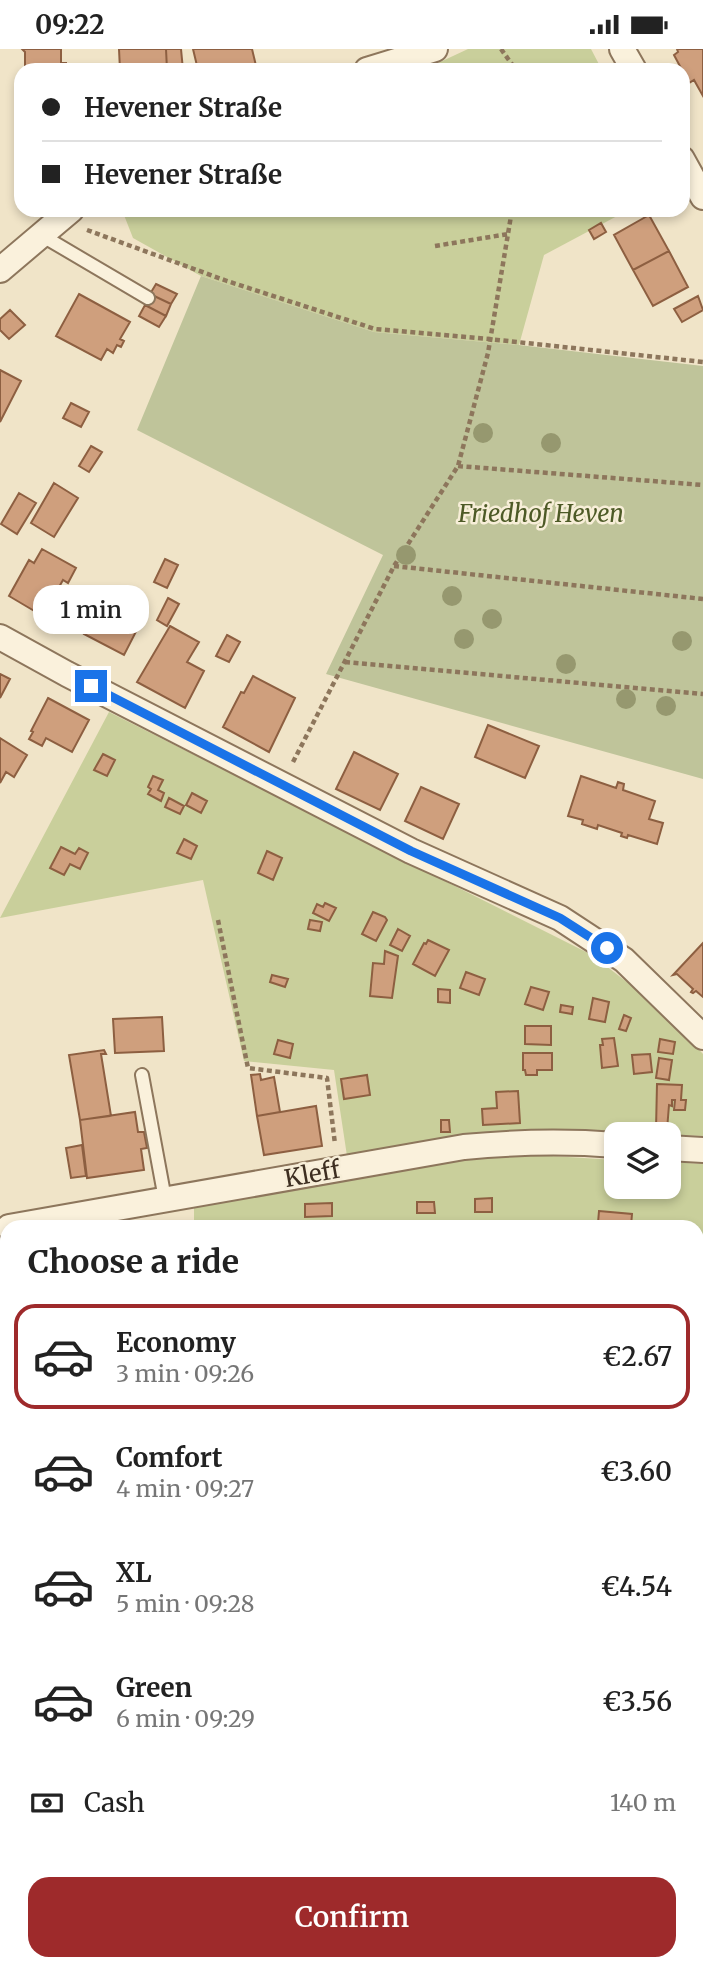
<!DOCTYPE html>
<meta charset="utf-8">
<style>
body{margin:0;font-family:Merriweather,serif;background:#f6f6f6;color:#222;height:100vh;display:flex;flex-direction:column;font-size:26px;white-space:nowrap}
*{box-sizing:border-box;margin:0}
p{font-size:23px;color:#767676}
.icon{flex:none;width:38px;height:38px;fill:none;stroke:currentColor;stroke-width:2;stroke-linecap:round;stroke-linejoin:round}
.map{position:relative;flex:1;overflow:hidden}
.drawer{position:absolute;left:0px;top:1171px;width:704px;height:751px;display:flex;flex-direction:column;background:#fff;border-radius:21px 21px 0 0;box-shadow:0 4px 10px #0003}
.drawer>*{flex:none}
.hud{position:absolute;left:14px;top:14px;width:676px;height:154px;border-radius:21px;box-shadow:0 4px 10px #0003;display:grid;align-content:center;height:154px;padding:0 28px;background:#fff}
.fabs{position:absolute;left:604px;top:1073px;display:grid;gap:14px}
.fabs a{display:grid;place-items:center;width:77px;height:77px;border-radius:14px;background:#fff;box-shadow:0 4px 10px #0003;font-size:35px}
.end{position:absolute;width:32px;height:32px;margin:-16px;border:9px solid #1a73e8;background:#fff;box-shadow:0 0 0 4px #fff}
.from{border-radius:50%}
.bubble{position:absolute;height:49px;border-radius:21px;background:#fff;box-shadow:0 4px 10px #0003;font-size:23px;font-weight:600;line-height:49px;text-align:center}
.hud b{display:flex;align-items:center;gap:24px;height:66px;font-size:26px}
.hud b+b{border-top:2px solid #e0e0e0}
.hud i{width:18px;height:18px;background:#222}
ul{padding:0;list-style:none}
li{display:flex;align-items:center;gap:21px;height:105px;margin:0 14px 10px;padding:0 14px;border:4px solid transparent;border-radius:21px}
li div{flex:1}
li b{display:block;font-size:26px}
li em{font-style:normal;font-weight:600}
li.selected{border-color:#9e2a2b}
li>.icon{width:63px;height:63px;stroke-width:1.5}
h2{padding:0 28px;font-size:32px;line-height:84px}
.pay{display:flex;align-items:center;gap:18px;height:77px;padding:0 28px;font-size:26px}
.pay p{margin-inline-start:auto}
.cta{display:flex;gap:14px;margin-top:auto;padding:14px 28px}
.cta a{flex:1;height:80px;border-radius:21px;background:#9e2a2b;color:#fff;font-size:28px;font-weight:600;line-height:80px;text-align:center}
.status{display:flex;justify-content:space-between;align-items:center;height:49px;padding:0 35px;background:#fff;direction:ltr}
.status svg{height:19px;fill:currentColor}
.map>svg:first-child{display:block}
</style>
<div class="status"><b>09:22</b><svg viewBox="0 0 49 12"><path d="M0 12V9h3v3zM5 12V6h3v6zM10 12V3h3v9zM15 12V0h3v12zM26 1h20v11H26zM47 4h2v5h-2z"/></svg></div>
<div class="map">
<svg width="703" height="1921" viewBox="0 0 703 1921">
<rect width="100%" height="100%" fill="#f0e4c8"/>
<path fill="#c9cf9b" d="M468,0H591L602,21H423Z
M122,161H616L619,166L544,206L519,296L374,283L201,227L133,189Z
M109,663L592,906L659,958L703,1005V1087L566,1082L347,1107L334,1021L244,1012L203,831L0,869Z
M535,1106L616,1111V1138H668L669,1113L703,1115V1332L696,1331V1178H194V1153L406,1121L470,1109Z
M7,1192V1437L0,1438V1193Z
M0,1494H7V1668L0,1666Z
M697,1495L703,1496V1645L696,1644Z"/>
<path fill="#bfc49a" d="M201,227L374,283L519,296L703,317V730L326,625L383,506L137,381Z"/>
<path fill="#a9c4bc" stroke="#6f938a" stroke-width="2" d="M0,1797L7,1800V1914H207L216,1921H0Z"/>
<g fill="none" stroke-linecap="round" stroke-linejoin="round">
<path stroke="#6f938a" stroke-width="9" d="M0,1510L7,1509
M696,1513L703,1514"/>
</g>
<path fill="#cf9f7d" stroke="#8d5f41" stroke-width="2" d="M22,0H61V14H66V21H25V3Z
M119,0H166L167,21H120Z
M166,0H181L183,21H167Z
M193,0H252L257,21H198Z
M677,0H703V47L694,31L689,34L674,6L678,3Z
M649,166L669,202L633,221L614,186Z
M601,174L606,183L594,190L589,181Z
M669,202L688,238L653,257L633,221Z
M156,235L177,245L171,255L150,245Z
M79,245L130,273L120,290L124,292L121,298L117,296L113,304L107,300L101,311L56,287Z
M150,245L171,255L166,267L145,256Z
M698,247L703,261L682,273L674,260Z
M145,256L166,267L159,278L139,267Z
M10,261L25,276L9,290L0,281V270Z
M0,321L21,332L0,373Z
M71,354L89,363L81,378L63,369Z
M91,397L102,403L89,423L79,417Z
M54,434L78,449L54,488L31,474Z
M19,444L36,454L17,485L1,475Z
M42,500L76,519L68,534L63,531L49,556L42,553L36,563L9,547L29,511L34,514Z
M165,510L178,516L167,539L154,533Z
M103,548L143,569L124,606L84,585Z
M168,549L179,555L167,577L157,571Z
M170,577L199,593L187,613L204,622L185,659L137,633Z
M227,586L240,593L229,613L216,607Z
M0,625L10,630L0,649Z
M253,627L295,649L269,703L223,678L241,643L244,644Z
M48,649L89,671L72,703L46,689L42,697L29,690L33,683L31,682Z
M488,676L539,697L525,729L475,708Z
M0,689L27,706L14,728L6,723L0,734Z
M354,703L398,725L380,761L336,740Z
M103,705L115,711L107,727L94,721Z
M153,727L163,731L158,741L164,744L161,752L148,745L151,740L148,738Z
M581,727L616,739L618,733L624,735L623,741L655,752L649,770L663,774L657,795L628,786L627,789L621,787L622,784L598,776L597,780L582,775L583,771L568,767Z
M421,738L459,755L443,790L405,772Z
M192,744L207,752L201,764L186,756Z
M169,749L184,757L180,765L165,758Z
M184,790L197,797L191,810L177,804Z
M61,798L75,805L79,799L88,804L80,820L70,815L64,826L50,819Z
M267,802L282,809L273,831L258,824Z
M325,854L336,859L329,872L313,864L317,855L323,858Z
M373,863L385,868L387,871L376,892L362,885Z
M310,871L322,873L320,882L308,880Z
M398,880L410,887L402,902L390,896Z
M428,891L449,901L435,927L413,915L424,894L426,895Z
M703,894V948L696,942L693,944L691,943L693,940L677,925L673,926Z
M385,902L398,907L392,949L370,947L373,914L384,915Z
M466,923L485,930L479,946L460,939Z
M272,926L288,930L285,938L270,933Z
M531,938L549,943L543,961L525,955Z
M438,940L450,941V954L438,953Z
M593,949L609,953L605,973L589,970Z
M561,956L573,958L572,965L560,963Z
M624,966L631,969L626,982L619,980Z
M162,968L164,1002L115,1004L113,970Z
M525,977H551V996L525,995Z
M614,989L618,1017L602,1019L600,996H603L602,990Z
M660,990L675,993L673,1005L658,1003Z
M278,991L293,995L290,1009L274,1005Z
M104,1001L106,1005H101L111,1067L80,1071L69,1006Z
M523,1004H552V1021H537V1026H526L525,1021H523Z
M650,1005L652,1023L634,1025L632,1006Z
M659,1009L672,1011L669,1031L656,1029Z
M260,1025L261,1031L274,1028L280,1063L257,1067L251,1026Z
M367,1026L370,1046L344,1050L341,1030Z
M657,1035L682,1036L681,1051H686L685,1061H674L675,1051H672V1057L669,1056L667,1081L656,1080Z
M518,1042L520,1074L483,1076L482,1060L497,1059L496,1043Z
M316,1057L322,1097L264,1106L257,1067Z
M135,1063L138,1083H144L147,1099L141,1100L144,1121L87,1129L80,1071Z
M441,1071H449L450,1083H441Z
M82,1096L86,1127L71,1129L66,1099Z
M492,1149V1163H475V1150Z
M417,1153H434L435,1164H417Z
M332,1154V1167L305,1168V1155Z
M599,1162L632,1165L631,1177L598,1174Z
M696,1679H703V1729H696Z"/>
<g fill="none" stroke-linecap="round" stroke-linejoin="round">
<g stroke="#8d765c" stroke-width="16">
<path id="lane" d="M41,186L148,249
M142,1026L165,1150
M696,1738L703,1739
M465,1914L474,1921"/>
</g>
<g stroke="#8d765c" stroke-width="28">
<path id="street" d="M622,0L634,21
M367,21L435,0
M682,110L703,148
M0,221L71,161
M0,588L67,625L411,802L560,869L624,911L703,988
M668,1099L703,1101
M9,1178L464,1098C516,1093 565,1092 616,1096"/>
</g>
<g stroke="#6f573f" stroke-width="38">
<path id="secondary" d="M0,1452H7
M696,1458L703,1459"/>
</g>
<path stroke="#8d765c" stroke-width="4.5" stroke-dasharray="5 3.5" stroke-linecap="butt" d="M501,0L516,21
M87,181L227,232L375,280L489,290L703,313
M435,197L508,185
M458,417L703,436
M394,517L703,550
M345,613L703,645
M293,713L394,517L458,417L488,304L512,161
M218,871L248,1019L327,1029L335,1095"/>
<use href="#lane" stroke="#faf1dc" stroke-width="12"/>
<use href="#street" stroke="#faf1dc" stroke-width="24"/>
<use href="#secondary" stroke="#faf1dc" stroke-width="35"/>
</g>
<g fill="#96986f">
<circle cx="483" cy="384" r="10"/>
<circle cx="551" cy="394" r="10"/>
<circle cx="406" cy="506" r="10"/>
<circle cx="452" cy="547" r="10"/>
<circle cx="492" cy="570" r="10"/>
<circle cx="464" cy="590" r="10"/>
<circle cx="682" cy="592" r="10"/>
<circle cx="566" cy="615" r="10"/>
<circle cx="626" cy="650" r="10"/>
<circle cx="666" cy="657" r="10"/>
</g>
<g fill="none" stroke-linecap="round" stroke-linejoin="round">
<path stroke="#1a73e8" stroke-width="9" d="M91,637L411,802L560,869L607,899"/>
</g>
<g text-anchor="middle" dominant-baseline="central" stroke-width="5" stroke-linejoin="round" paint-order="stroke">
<g font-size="24" font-style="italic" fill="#4d5a26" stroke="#f7eed8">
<text x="541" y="464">Friedhof Heven</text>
</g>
<g font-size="24" fill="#3d2e20" stroke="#f7eed8">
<text transform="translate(312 1125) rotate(-10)">Kleff</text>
</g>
</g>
</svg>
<div class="fabs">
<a><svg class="icon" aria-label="layers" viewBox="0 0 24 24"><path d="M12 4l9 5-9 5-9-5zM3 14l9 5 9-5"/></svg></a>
</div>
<i class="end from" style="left:607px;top:899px"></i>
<i class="end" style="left:91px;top:637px"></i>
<div class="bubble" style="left:33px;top:536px;width:116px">1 min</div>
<div class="hud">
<b><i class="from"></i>Hevener Straße</b>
<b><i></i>Hevener Straße</b>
</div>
<section class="drawer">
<h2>Choose a ride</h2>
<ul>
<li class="selected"><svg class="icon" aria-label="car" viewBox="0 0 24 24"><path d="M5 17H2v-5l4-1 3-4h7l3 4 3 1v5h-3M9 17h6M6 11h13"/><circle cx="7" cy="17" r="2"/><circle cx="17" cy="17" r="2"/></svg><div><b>Economy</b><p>3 min · 09:26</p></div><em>€2.67</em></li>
<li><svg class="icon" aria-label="car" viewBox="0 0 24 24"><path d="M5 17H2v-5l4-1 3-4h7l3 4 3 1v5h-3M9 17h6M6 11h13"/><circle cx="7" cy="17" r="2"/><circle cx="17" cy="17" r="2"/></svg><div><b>Comfort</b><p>4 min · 09:27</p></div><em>€3.60</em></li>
<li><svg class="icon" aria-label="car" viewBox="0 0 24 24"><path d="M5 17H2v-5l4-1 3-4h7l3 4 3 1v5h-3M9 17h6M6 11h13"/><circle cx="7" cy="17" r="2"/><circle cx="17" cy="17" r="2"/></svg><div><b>XL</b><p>5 min · 09:28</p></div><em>€4.54</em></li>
<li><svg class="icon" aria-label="car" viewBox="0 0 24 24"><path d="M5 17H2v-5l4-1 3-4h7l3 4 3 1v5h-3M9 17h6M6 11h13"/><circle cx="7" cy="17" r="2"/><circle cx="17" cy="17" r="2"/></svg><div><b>Green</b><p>6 min · 09:29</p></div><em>€3.56</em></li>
</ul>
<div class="pay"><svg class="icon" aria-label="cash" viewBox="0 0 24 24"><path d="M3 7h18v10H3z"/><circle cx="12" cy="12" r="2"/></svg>Cash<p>140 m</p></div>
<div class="cta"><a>Confirm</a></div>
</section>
</div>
